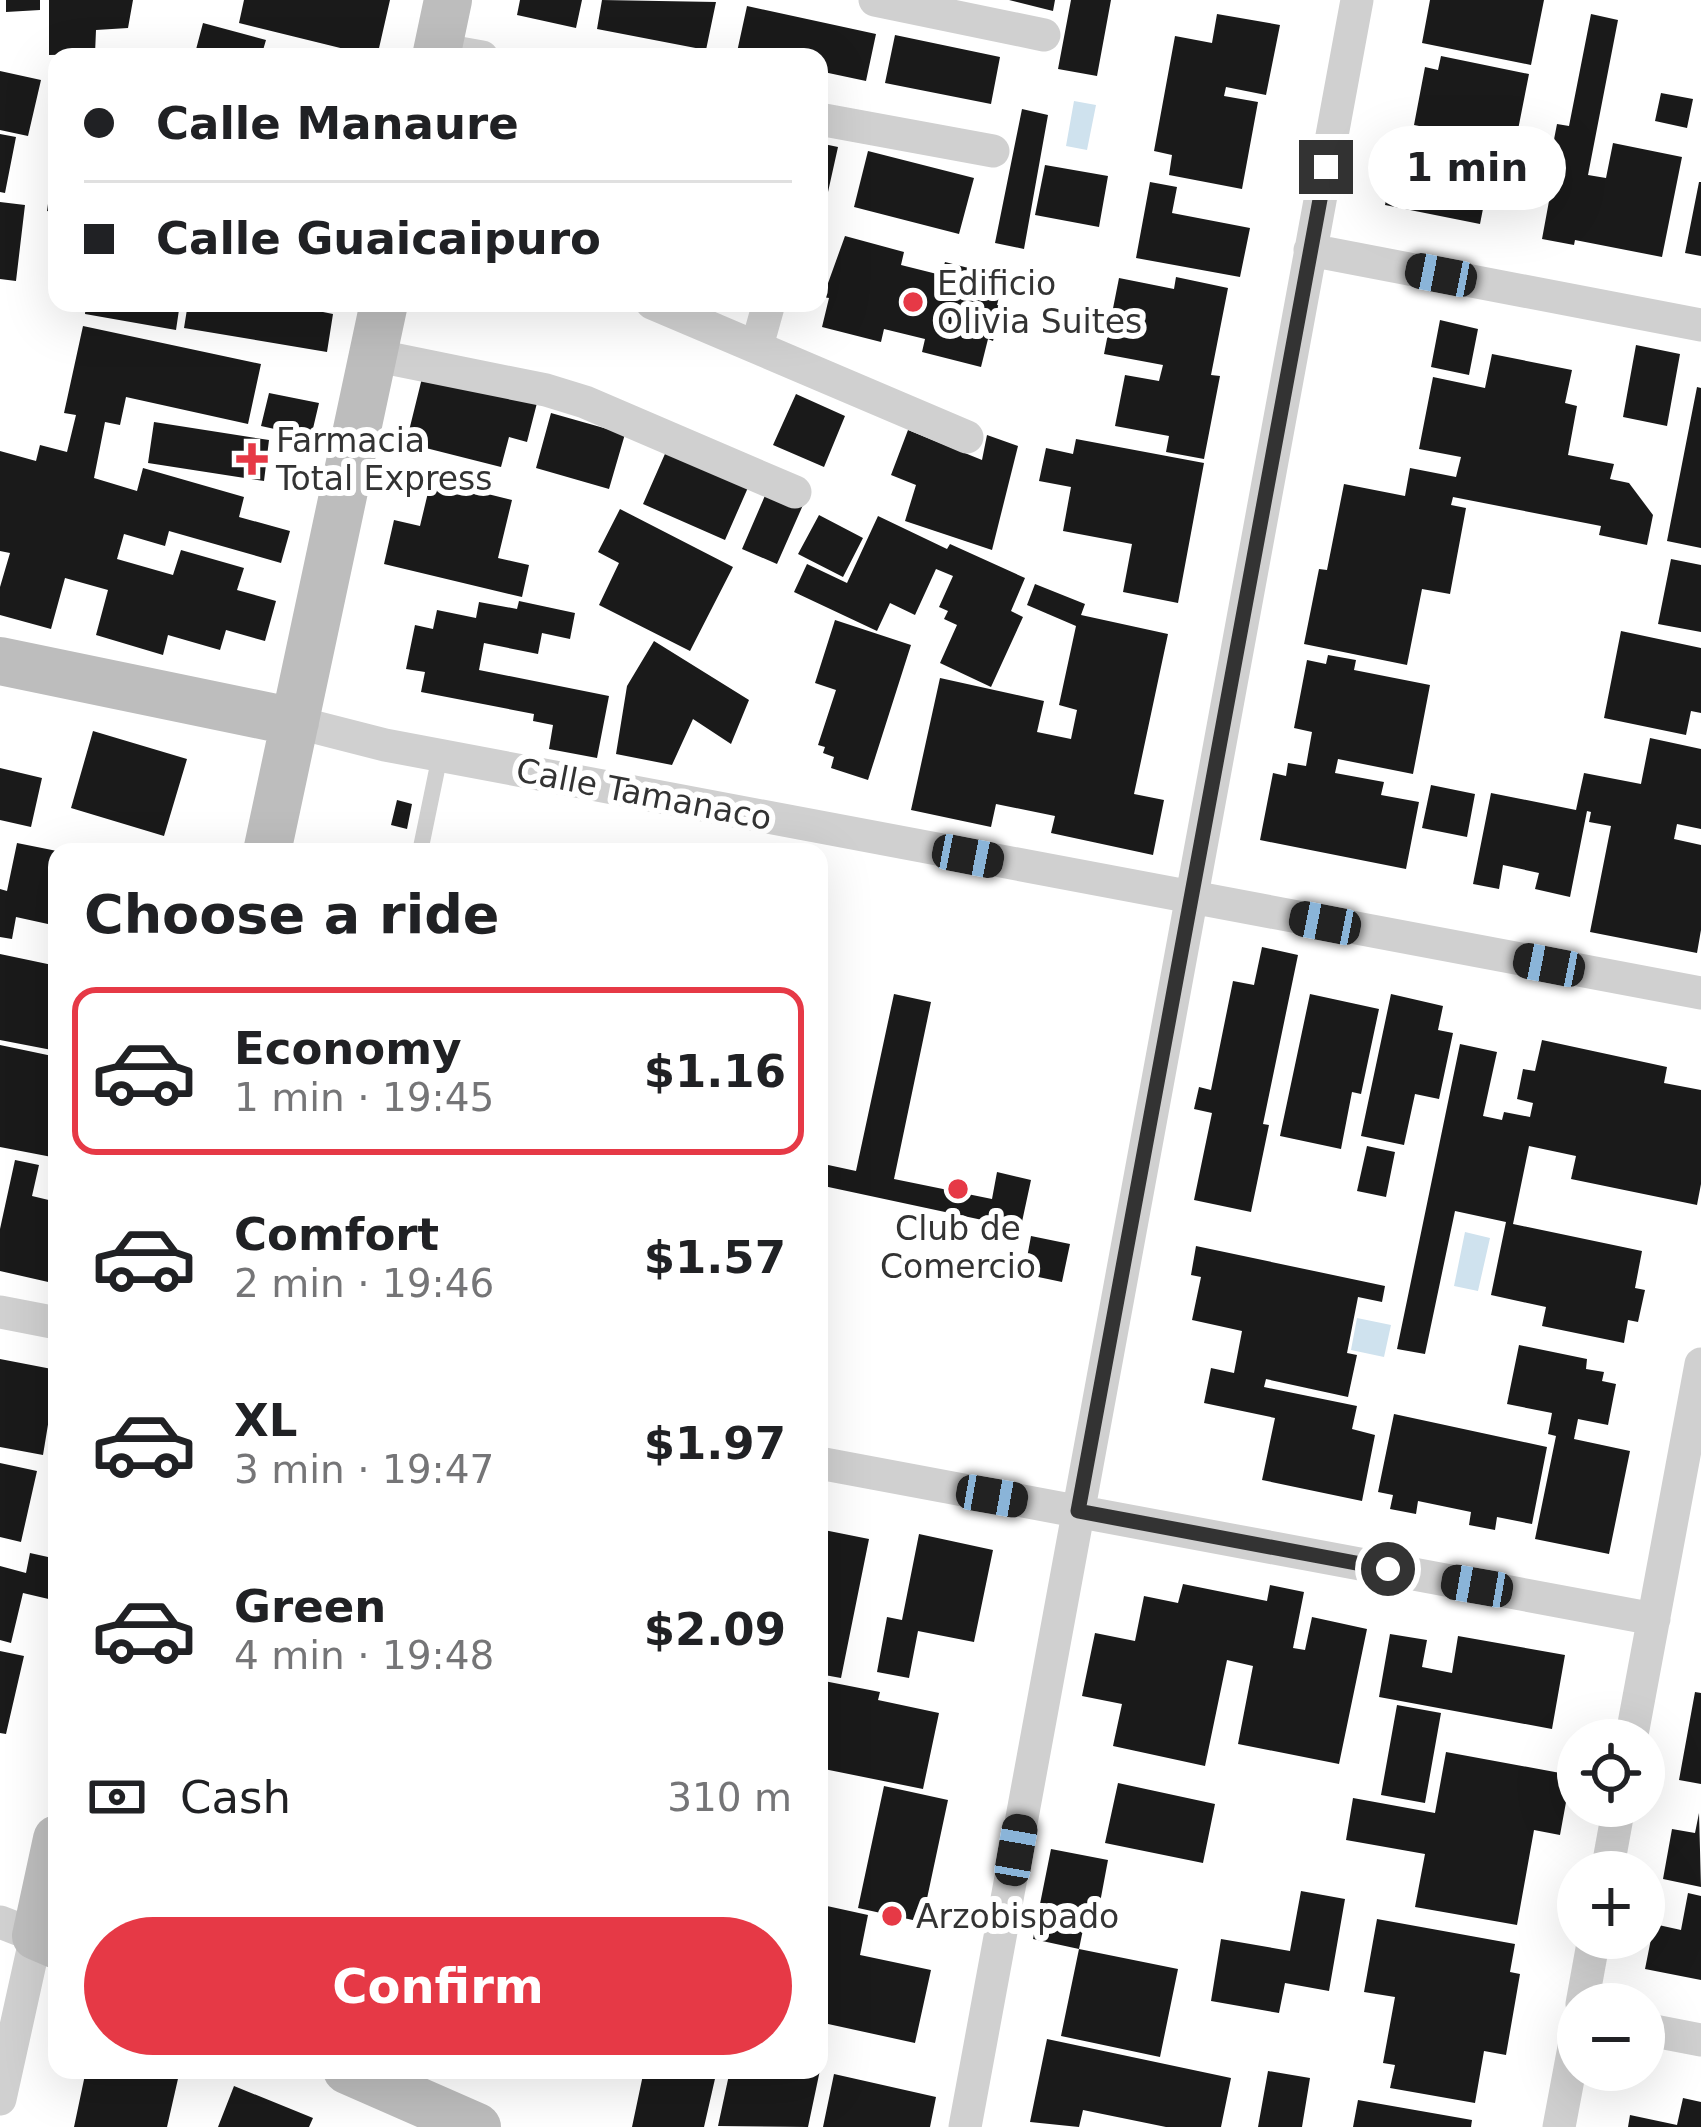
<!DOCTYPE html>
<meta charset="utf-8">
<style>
body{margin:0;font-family:"DejaVu Sans",sans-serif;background:#f6f6f6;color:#202124;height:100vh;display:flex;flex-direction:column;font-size:45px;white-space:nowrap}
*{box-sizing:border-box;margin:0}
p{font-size:39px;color:#757577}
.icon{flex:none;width:66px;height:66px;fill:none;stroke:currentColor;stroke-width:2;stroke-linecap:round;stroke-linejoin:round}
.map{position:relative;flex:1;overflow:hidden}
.drawer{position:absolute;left:48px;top:843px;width:780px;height:1236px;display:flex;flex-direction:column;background:#fff;border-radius:24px;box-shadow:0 12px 48px #0002}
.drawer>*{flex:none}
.banner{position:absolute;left:48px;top:48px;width:780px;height:264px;border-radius:24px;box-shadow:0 12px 48px #0002;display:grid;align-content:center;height:264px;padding:0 36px;background:#fff}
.fabs{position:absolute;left:1557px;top:1719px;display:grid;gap:24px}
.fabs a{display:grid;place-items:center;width:108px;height:108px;border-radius:50%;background:#fff;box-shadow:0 12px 48px #0002;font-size:60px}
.end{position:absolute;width:54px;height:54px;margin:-27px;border:15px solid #333;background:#fff;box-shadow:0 0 0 6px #fff}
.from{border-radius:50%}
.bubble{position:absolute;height:84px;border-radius:42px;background:#fff;box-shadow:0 12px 48px #0002;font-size:39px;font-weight:700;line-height:84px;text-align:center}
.car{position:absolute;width:36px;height:72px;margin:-36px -18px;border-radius:15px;box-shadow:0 0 9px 3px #0007;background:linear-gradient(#222 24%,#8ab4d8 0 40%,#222 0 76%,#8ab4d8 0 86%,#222 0)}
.banner b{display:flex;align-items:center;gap:42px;height:114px;font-size:45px}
.banner b+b{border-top:3px solid #e0e0e0}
.banner i{width:30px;height:30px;background:#202124}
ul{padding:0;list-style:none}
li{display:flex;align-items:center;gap:36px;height:168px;margin:0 24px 18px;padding:0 12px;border:6px solid transparent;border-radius:24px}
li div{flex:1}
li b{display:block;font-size:45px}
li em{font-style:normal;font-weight:700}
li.active{border-color:#e63946}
li>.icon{width:108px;height:108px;stroke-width:1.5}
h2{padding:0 36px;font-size:54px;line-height:144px}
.pay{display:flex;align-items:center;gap:30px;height:132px;padding:0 36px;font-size:45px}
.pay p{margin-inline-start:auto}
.cta{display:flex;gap:24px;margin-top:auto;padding:24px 36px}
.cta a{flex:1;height:138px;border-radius:72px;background:#e63946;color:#fff;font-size:48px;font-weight:700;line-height:138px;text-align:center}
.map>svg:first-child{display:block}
</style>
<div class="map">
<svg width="1701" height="2127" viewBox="0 0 1701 2127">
<rect width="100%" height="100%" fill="#fff"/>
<path fill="#cfe2ee" d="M1074,101L1096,105L1087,150L1066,146Z
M1465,1232L1490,1238L1478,1291L1454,1286Z
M1357,1318L1391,1325L1384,1357L1351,1350Z"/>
<path fill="#1a1a1a" d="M6,0H40V10L6,12Z
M49,0H133L128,28L96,30L95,54L49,55Z
M244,0H390L377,57L239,23Z
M520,0H582L576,28L517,15Z
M602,0L716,2L706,50L597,29Z
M1009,0H1055L1053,11Z
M1071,0H1111L1097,76L1058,69Z
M1430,0H1544L1531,65L1422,43Z
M747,6L876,34L866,81L819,71V57H758L737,52Z
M1217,14L1280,25L1266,95L1226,87L1224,96L1258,102L1242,189L1169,175L1172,155L1154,151L1175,36L1212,43Z
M1591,14L1618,20L1588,175L1606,178L1613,143L1682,157L1662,257L1575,240L1574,245L1542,239L1549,201L1499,191L1507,151L1550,160L1557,124L1569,126Z
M203,23L266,40L261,57H194Z
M895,35L1000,57L991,104L885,83Z
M1441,56L1529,74L1515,145L1414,125L1425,67L1438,70Z
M0,71L41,80L28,136L0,130Z
M1661,93L1693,99L1687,128L1655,121Z
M1022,109L1048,115L1024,249L995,243Z
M0,134L16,137L5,193L0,192Z
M1417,142L1493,158L1480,224L1385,205L1393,165L1411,169Z
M819,143L838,147L828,192L819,190Z
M868,151L974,178L959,234L854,207Z
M54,161H57V213L47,211Z
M1045,165L1108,176L1099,227L1035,215Z
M1150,182L1177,187L1172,213L1250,228L1240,277L1136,258Z
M1699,182H1701V256L1685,253Z
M0,202L25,205L16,281L0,279Z
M845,236L904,252L901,265L941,275L945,262L1004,277L997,305L1002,306L993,341L988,339L981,367L922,352L925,339L884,329L881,342L822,327L829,298L823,297Z
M1176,277L1228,288L1211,375L1220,376L1204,459L1166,452L1169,436L1115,426L1125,375L1159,381L1163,365L1104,354L1119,278L1174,289Z
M86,303H180L176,330L85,314Z
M188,303H278L333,314L327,352L184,328Z
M1440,320L1478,329L1469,375L1431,367Z
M83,326L261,364L248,424L126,397L120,425L105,422L94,478L137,491L143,468L244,497L239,517L290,531L281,563L169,531L165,546L124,534L117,559L173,575L181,550L244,568L237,590L276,601L265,641L226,630L220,650L168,635L163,655L96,635L108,590L65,578L51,629L0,615V587L10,553L0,551V451L36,461L40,445L67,452L76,415L64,413Z
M1636,345L1680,354L1667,426L1623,417Z
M1492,354L1572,370L1565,403L1577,406L1568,455L1614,464L1610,479L1629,483L1653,515L1647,545L1599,535L1601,526L1453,497L1451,505L1466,508L1450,594L1422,589L1407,665L1304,644L1319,569L1327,570L1344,484L1405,496L1410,468L1456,477L1461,457L1419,449L1433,377L1485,388Z
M423,374L537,403L527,442L509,437L501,467L406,443Z
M1697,387L1701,388V548L1667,541Z
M269,393L319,403L311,437L261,426Z
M796,394L845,416L824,467L773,445Z
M551,413L625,434L609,489L536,468Z
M154,422L269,440L264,481L148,463Z
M908,430L982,460L987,435L1018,446L992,550L905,521L916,485L891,475Z
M1076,439L1204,463L1178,603L1123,592L1132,544L1063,531L1071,487L1039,481L1046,448L1073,454Z
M668,447L750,483L725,540L643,504Z
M431,480L512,500L498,558L529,565L522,597L384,564L394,520L420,526Z
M767,491L803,505L777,564L742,549Z
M620,509L733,567L690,651L599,605L619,563L598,552Z
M819,515L863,538L843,577L798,554Z
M878,516L947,549L950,544L1025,578L1011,611L1023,617L991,687L940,663L957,625L944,619L948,611L939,607L953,576L936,569L915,615L890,603L877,631L794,592L807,564L847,583Z
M1671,559L1701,565V632L1658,624Z
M1035,584L1085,604L1081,615L1168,634L1134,794L1164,800L1153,855L1051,833L1055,816L996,804L991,827L911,810L940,678L1044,701L1037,732L1071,739L1077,710L1059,705L1076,626L1027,605Z
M519,601L575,613L570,639L542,633L538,654L484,643L479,670L609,696L597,758L549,749L553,725L533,721L534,714L421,692L425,672L406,669L415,625L433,629L437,610L476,618L479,602L517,609Z
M835,620L911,645L868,780L831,768L834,757L823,753L825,747L818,745L836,690L815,683Z
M1621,631L1701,648V713L1691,711L1686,735L1604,718Z
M654,641L749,700L731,744L693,719L672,765L616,754L627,686Z
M1328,655L1356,660L1354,670L1430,685L1413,774L1338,759L1335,773L1384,782L1381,795L1419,802L1406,869L1260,840L1273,773L1286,776L1288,763L1306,766L1312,732L1294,728L1307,660L1326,664Z
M93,731L187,759L164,836L71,808Z
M1650,738L1701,749V829L1677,824L1674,839L1701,845V930L1697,953L1590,932L1611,826L1589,822L1591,812L1587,811L1570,897L1535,889L1539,873L1503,865L1499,889L1473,884L1491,793L1576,810L1584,773L1641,784Z
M0,768L42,778L31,827L0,820Z
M1431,785L1475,794L1467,837L1422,828Z
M397,800L412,804L407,829L391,825Z
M17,843L57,851V926L16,917L12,939L0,937V889L7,891Z
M1262,947L1298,955L1263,1124L1269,1125L1251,1212L1194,1200L1212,1113L1194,1109L1199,1087L1211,1090L1233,981L1254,985Z
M0,954L57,966V1051L0,1040Z
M894,994L931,1002L894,1179L992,1199L997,1172L1031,1180L1017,1245L984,1238L987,1221L819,1185V1163L856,1171Z
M1310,994L1379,1009L1361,1094L1352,1092L1341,1149L1280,1136Z
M1391,994L1443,1006L1438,1030L1453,1033L1439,1099L1415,1094L1404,1145L1361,1136Z
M1542,1040L1667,1067L1664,1083L1701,1090V1184L1697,1205L1571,1179L1576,1156L1529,1146L1513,1224L1642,1251L1635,1288L1645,1290L1638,1322L1628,1320L1624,1343L1542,1326L1546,1307L1491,1295L1506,1222L1455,1211L1425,1354L1397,1349L1460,1044L1497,1052L1483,1116L1502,1120L1504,1112L1530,1117L1533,1103L1517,1099L1523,1069L1535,1071Z
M0,1045L57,1057V1158L0,1147Z
M1367,1146L1395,1152L1386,1197L1357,1191Z
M15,1160L39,1165L32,1196L57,1202V1284L0,1271V1229Z
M1031,1236L1070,1244L1062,1282L1024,1274Z
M1196,1246L1385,1286L1382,1302L1358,1297L1347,1353L1357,1355L1348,1397L1266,1379L1264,1387L1357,1406L1352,1429L1375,1435L1362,1501L1262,1480L1275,1418L1204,1403L1211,1368L1234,1373L1242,1331L1192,1320L1201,1277L1191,1275Z
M1519,1345L1587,1359L1586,1369L1604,1372L1602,1381L1616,1384L1608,1425L1578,1419L1574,1439L1630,1451L1609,1554L1535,1539L1556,1436L1548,1434L1552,1413L1507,1404Z
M0,1359L57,1370L43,1455L0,1447Z
M1394,1414L1547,1447L1532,1524L1497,1517L1495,1530L1469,1525L1471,1512L1418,1501L1416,1514L1390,1509L1393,1495L1378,1492Z
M0,1463L37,1471L21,1542L0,1537Z
M819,1529L869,1539L841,1678L819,1674Z
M919,1534L993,1550L974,1642L918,1631L909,1678L877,1672L887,1617L902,1620Z
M30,1553L57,1559V1601L23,1593L11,1643L0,1640V1566L26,1573Z
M1183,1584L1267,1601L1270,1585L1304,1592L1293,1648L1305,1650L1312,1617L1367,1629L1339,1764L1238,1744L1253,1666L1227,1660L1205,1766L1113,1746L1122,1704L1082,1696L1095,1633L1135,1641L1144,1596L1178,1603Z
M1390,1634L1427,1640L1422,1667L1452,1673L1458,1636L1565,1655L1552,1729L1379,1697Z
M0,1651L24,1656L6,1734L0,1733Z
M819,1680L880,1692L878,1700L939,1713L923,1789L819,1768Z
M1695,1692L1701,1693V1784L1679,1780Z
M1397,1705L1441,1713L1425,1803L1381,1795Z
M1446,1752L1571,1775L1560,1835L1534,1830L1517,1925L1415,1907L1425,1854L1346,1840L1353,1798L1435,1813Z
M1118,1783L1215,1804L1203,1863L1105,1843Z
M884,1786L948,1800L922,1922L858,1908Z
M1699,1813L1701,1887L1663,1879L1672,1829L1695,1833Z
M1051,1849L1108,1860L1099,1908L1088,1905L1079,1949L1178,1969L1160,2057L1061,2036L1079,1949L1033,1939Z
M1301,1891L1345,1899L1329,1991L1285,1983L1279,2013L1211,2001L1221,1939L1290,1951Z
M1688,1893L1701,1896V1980L1645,1969L1654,1924L1681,1930Z
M827,1906L868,1915L860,1955L931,1970L915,2043L819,2022V1945Z
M1377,1919L1515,1944L1510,1972L1520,1974L1506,2055L1484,2051L1475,2103L1390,2088L1395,2065L1383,2063L1395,1997L1364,1992Z
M1047,2039L1231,2078L1221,2127H1166L1083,2110L1079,2127L1030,2122Z
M86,2070H180L167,2127H74Z
M644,2070H717L704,2127H632Z
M730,2070H820L808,2127L718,2126Z
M1268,2071L1310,2078L1302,2127H1258Z
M834,2074L936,2097L930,2127H823Z
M234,2086L313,2118L309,2127H218Z
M1683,2098L1701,2102V2127H1628L1630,2115L1677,2125Z
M1358,2100L1472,2120L1471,2127H1353Z"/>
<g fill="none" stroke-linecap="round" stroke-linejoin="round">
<path stroke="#d0d0d0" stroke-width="16" d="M420,852L440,755"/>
<path stroke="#d0d0d0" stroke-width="33" d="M875,0L1044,35
M437,49L482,57
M819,119L993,151
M1310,250L1701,325
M652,303L967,437
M757,346L769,303
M373,355L546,390L585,402L795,492
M295,722L385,745L1701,993
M0,1312L57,1323
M819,1463L1654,1619
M1631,1740L1701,1364
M1607,1872L1619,1806
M0,1922L36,1936L0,2099
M1582,2004L1594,1938
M1644,2029L1701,2040
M965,2127L1357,0
M1559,2127L1578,2026"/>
<path stroke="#bdbdbd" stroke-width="48" d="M436,57L448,0
M0,661L295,722
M267,852L384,303
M57,1839L36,1936L57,1945
M347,2070L477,2127"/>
</g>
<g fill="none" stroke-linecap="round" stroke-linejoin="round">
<path stroke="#333" stroke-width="15" d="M1326,167L1078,1511L1388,1569"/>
</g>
<g fill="#e63946" stroke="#fff" stroke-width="4.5">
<circle cx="913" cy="302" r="12"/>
<path d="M246 441h12v12h12v12h-12v12h-12v-12h-12v-12h12z"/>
<circle cx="958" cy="1189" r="12"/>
<circle cx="892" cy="1916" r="12"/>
</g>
<g text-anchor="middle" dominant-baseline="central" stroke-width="12" stroke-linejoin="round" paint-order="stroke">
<g font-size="33" fill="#333" stroke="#fff" text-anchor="start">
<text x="937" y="283">Edificio<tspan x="937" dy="38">Olivia Suites</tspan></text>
<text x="276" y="440">Farmacia<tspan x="276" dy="38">Total Express</tspan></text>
<text x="958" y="1228" text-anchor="middle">Club de<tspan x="958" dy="38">Comercio</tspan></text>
<text x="916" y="1916">Arzobispado</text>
</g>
<g font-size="33" fill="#333" stroke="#fff">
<text transform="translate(644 794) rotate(11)">Calle Tamanaco</text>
</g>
</g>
</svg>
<div class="fabs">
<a><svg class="icon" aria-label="locate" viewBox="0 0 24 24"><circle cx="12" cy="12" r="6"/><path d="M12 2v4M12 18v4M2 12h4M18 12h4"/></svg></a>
<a>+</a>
<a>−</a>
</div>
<i class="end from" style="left:1388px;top:1569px"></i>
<i class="end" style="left:1326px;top:167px"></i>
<div class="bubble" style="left:1368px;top:126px;width:198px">1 min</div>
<i class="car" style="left:1441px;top:275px;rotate:281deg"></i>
<i class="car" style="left:968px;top:856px;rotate:101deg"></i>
<i class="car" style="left:1325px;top:923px;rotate:281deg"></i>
<i class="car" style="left:1549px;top:965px;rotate:281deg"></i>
<i class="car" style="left:992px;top:1496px;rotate:100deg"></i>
<i class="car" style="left:1477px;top:1586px;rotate:280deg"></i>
<i class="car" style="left:1016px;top:1850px;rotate:10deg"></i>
<div class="banner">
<b><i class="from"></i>Calle Manaure</b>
<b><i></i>Calle Guaicaipuro</b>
</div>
<section class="drawer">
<h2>Choose a ride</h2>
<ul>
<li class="active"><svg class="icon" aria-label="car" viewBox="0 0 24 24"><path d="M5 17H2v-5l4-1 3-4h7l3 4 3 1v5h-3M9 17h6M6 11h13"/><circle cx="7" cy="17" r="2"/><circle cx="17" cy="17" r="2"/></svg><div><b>Economy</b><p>1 min · 19:45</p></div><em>$1.16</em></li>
<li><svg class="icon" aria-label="car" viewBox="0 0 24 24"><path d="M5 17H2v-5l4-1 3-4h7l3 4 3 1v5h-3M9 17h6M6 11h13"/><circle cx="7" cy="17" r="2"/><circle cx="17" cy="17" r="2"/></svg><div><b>Comfort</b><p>2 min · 19:46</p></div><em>$1.57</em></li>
<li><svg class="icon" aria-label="car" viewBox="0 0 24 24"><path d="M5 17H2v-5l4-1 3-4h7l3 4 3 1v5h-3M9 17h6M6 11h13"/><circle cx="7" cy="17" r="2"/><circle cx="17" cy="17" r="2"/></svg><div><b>XL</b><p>3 min · 19:47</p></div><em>$1.97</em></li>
<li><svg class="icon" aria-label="car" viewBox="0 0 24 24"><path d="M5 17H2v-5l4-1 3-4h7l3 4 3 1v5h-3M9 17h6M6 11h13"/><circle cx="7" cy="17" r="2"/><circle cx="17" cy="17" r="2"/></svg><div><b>Green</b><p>4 min · 19:48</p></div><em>$2.09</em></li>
</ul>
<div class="pay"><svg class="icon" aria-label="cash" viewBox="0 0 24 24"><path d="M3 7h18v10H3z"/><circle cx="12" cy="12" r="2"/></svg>Cash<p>310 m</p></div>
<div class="cta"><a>Confirm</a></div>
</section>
</div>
